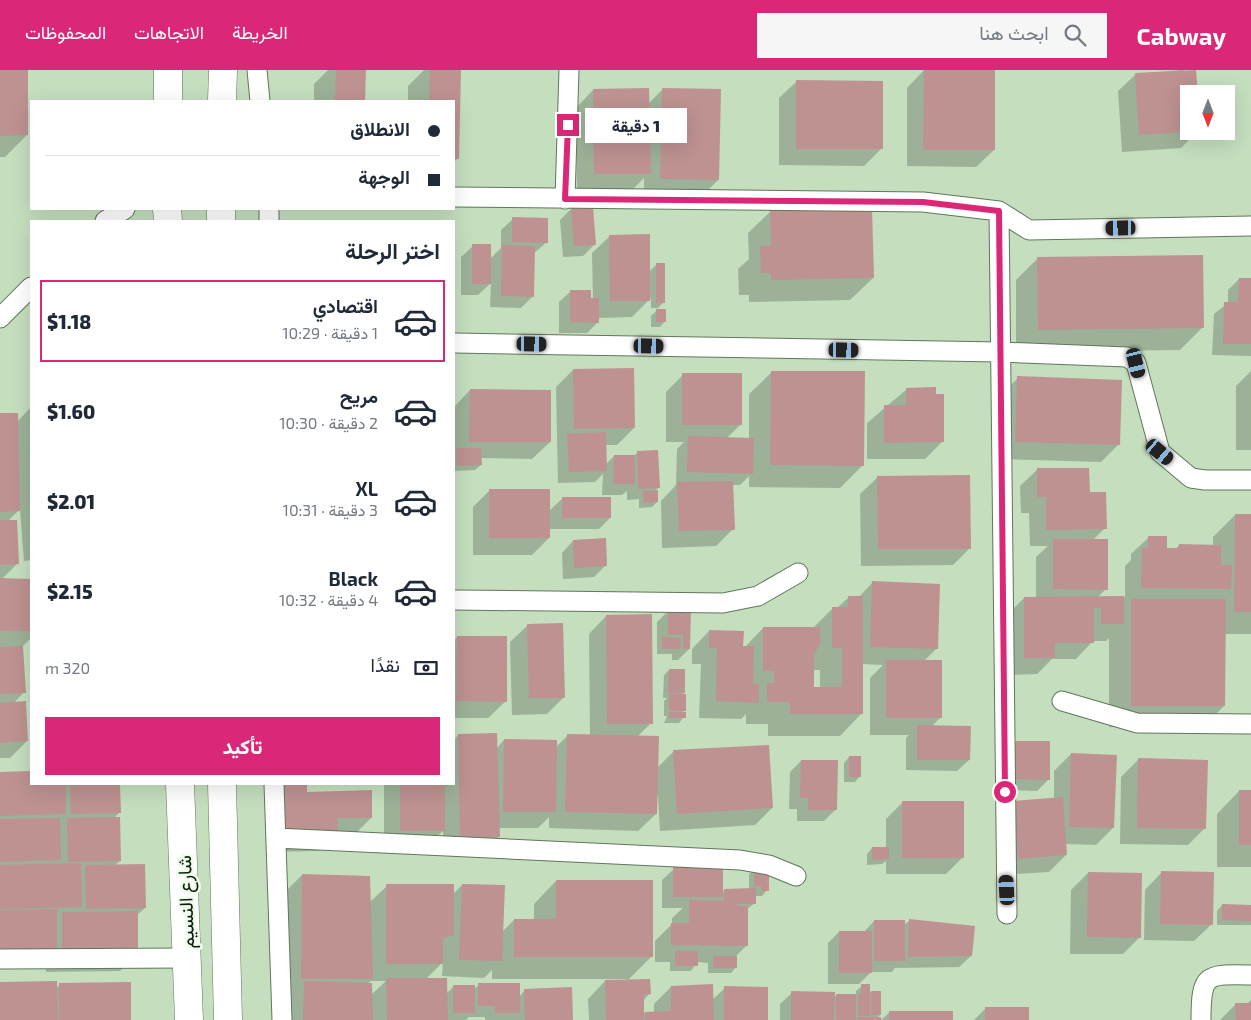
<!DOCTYPE html>
<html lang="ar">
<meta charset="utf-8">
<style>
body{margin:0;font-family:"Exo 2",Vazirmatn,sans-serif;background:#f6f6f7;color:#1f2937;direction:rtl;height:100vh;display:flex;flex-direction:column;font-size:19px;white-space:nowrap}
*{box-sizing:border-box;margin:0}
p{font-size:16px;color:#747a83}
.icon{flex:none;width:28px;height:28px;fill:none;stroke:currentColor;stroke-width:2;stroke-linecap:round;stroke-linejoin:round}
.map{position:relative;flex:1;overflow:hidden;direction:ltr}
.side{position:absolute;left:30px;top:150px;width:425px;height:565px;display:flex;flex-direction:column;background:#fff;border-radius:0px;box-shadow:0 5px 20px #0002;direction:rtl}
.side>*{flex:none}
.guide{position:absolute;left:30px;top:30px;width:425px;height:110px;border-radius:0px;box-shadow:0 5px 20px #0002;direction:rtl;display:grid;align-content:center;height:110px;padding:0 15px;background:#fff}
.needle{width:32px;rotate:180deg}
.controls{position:absolute;left:1180px;top:15px;display:grid;gap:10px}
.controls a{display:grid;place-items:center;width:55px;height:55px;border-radius:0px;background:#fff;box-shadow:0 5px 20px #0002;font-size:25px}
.end{position:absolute;width:22px;height:22px;margin:-11px;border:6px solid #db2777;background:#fff;box-shadow:0 0 0 2px #fff}
.from{border-radius:50%}
.bubble{position:absolute;height:35px;border-radius:0px;background:#fff;box-shadow:0 5px 20px #0002;font-size:16px;font-weight:800;line-height:35px;text-align:center;direction:rtl}
.car{position:absolute;width:15px;height:30px;margin:-15px -8px;border-radius:6px;box-shadow:0 0 4px 1px #0007;background:linear-gradient(#222 24%,#8ab4d8 0 40%,#222 0 76%,#8ab4d8 0 86%,#222 0)}
.guide b{display:flex;align-items:center;gap:18px;height:48px;font-size:19px}
.guide b+b{border-top:1px solid #e0e1e3}
.guide i{width:12px;height:12px;background:#1f2937}
ul{padding:0;list-style:none}
li{display:flex;align-items:center;gap:15px;height:82px;margin:0 10px 8px;padding:0 5px;border:2px solid transparent;border-radius:0px}
li div{flex:1}
li b{display:block;font-size:19px}
li em{font-style:normal;font-weight:800}
li.selected{border-color:#db2777}
li>.icon{width:45px;height:45px;stroke-width:1.5}
h2{padding:0 15px;font-size:22px;line-height:60px}
.pay{display:flex;align-items:center;gap:12px;height:55px;padding:0 15px;font-size:19px}
.pay p{margin-inline-start:auto}
.action{display:flex;gap:10px;margin-top:auto;padding:10px 15px}
.action a{flex:1;height:58px;border-radius:0px;background:#db2777;color:#fff;font-size:20px;font-weight:800;line-height:58px;text-align:center}
header{display:flex;align-items:center;gap:30px;box-sizing:border-box;height:70px;padding:0 25px;background:#db2777;color:#fff}
header strong{font-size:24px}
nav{display:flex;gap:28px;margin-inline-start:auto;font-size:18px}
.search{width:350px;height:45px;background:#f6f6f7;display:flex;align-items:center;gap:12px;box-sizing:border-box;padding:0 18px;border-radius:0px;color:#747a83;font-size:19px}
.map>svg:first-child{display:block}
</style>
<header>
<strong>Cabway</strong>
<div class="search"><svg class="icon" aria-label="search" viewBox="0 0 24 24"><circle cx="10" cy="10" r="6"/><path d="M15 15l6 6"/></svg>ابحث هنا</div>
<nav><a>الخريطة</a><a>الاتجاهات</a><a>المحفوظات</a></nav>
</header>
<div class="map">
<svg width="1251" height="950" viewBox="0 0 1251 950">
<rect width="100%" height="100%" fill="#c4debe"/>
<path fill="#0003" fill-rule="evenodd" d="M0,0H27V65L5,87H0Z
M328,0H365L364,31H314V14Z
M424,0H459L458,88L454,92V31H408V16Z
M924,0L994,80L976,97L907,96V18Z
M1181,0H1184L1182,2L1189,24V61H1198L1181,78L1122,82L1118,21L1136,4Z
M797,11L881,79L864,96L779,95V28Z
M593,20L648,34L662,20L718,110L701,127L644,126V108L632,120L577,121L576,38Z
M571,139L595,174L583,186L563,187L560,150Z
M771,141L873,208L850,230L749,232V225H739L738,199L749,189L748,163Z
M513,149L547,172L533,184L532,227L521,238L490,237L491,213L478,225H461V187L473,176L490,189L501,178V160Z
M610,166L649,202L657,194L663,233L658,238H651V228L632,247L598,248V252L587,263H559V232L571,221L593,230L592,183Z
M1038,188L1203,257L1180,280L1016,282V210Z
M1239,209H1251V286L1212,285L1214,244L1228,233V220Z
M657,240L665,251L660,257H651V246Z
M573,300L634,358L617,375H605L606,394L614,386H634L638,382L658,418L654,422L657,432L652,437L639,438V429L627,430V421L622,425H602L603,404L595,412L558,413L556,317Z
M1251,301V380H1236V316Z
M772,302L862,396L840,418L749,417V406L740,415H732L733,459L716,476L662,478L661,431L676,415L677,379L684,372H666V322L683,305L740,355L727,368L749,369V324Z
M1018,308L1118,375L1101,392L998,389L1001,325Z
M907,319L935,325L942,372L925,389H867V353Z
M470,320L550,372L532,389L480,388L481,395L475,400L454,401V337Z
M31,337V490L24,491L20,439L8,451L18,493L1,510H31V568L22,577L24,622L14,633L27,671L10,688H0V344L17,352Z
M1038,399L1089,424L1105,458L1093,470L1106,519L1098,527H1125V496L1131,490V484L1149,467L1166,479H1175L1179,476H1213V467L1235,445H1251V564H1224V636L1202,658L1109,657V568L1106,571H1093L1076,589H1052L1037,604L1007,605V545L1024,528H1036V487L1048,476H1030L1029,443H1021L1020,416Z
M878,407L970,478L953,495L861,496L860,424Z
M490,420L549,441L563,428L610,448L599,459H549V468L532,485H473V437Z
M573,471L606,495L594,507L563,509L562,483Z
M873,512L936,579L924,591L941,647L932,656L969,690L957,701L906,700V668L909,665H870V608L883,595L862,594V643L840,666H768V654H746V644L741,649L699,648L701,594H692V579L709,561L745,577L763,558H813L833,538H837L848,528H858ZM813,600H820V618H813Z
M668,541H689V579L678,590H672V584H657V552Z
M606,546L651,653L637,667L657,698L673,682L772,738L755,755L660,761L658,726H656V744L638,761L549,758V747L538,758H499V766L482,784L443,785V761L426,777H384V714H454V670L458,665L497,678L504,670L555,678L568,665L590,666L589,564Z
M528,555L564,627L547,644L512,645L510,572Z
M457,567L506,631L488,648H454V571Z
M669,600L684,623L681,626L685,640L682,643L684,647L679,653H664L667,646H664V631L667,628H663L664,605Z
M1016,672L1049,709L1037,721L1004,720L1005,683Z
M1071,684L1113,758L1096,775L1065,774L1066,785L1049,802L1002,805L997,749L1054,729V701Z
M849,687L860,706L855,712H844V693Z
M1138,690L1205,758L1188,775L1120,774L1121,707Z
M801,691L836,739L824,751H797V739H789L790,702Z
M31,702V714H119L120,742L114,748L120,791L115,795L145,838L136,846L137,884L120,901L46,902V892L39,898H0V703Z
M268,714H306V723L371,748L354,765H335L319,781L269,782Z
M1239,721H1251V797H1217V744Z
M903,732L963,787L946,804H886V791L882,794L867,795V784L872,778H886V749Z
M674,799L721,824L725,820L749,819V804L755,799L767,820L762,826H755V833L747,839L746,876L736,886V897L731,903H708V893L697,892L691,901H670V892H655V871L672,854V848L683,838H662V810Z
M1162,802L1212,854L1194,871L1144,870L1145,820Z
M1088,803L1140,867L1123,884H1070L1071,820Z
M302,805L370,832L387,816L453,824L462,815L502,862L514,850H534V834L556,811L652,886L627,911L649,924L643,931V943H654V934L671,917L712,930L725,918L767,950H589L588,929L605,911H627V909H492V900L484,908L442,906L443,892L426,909L446,924L454,916L474,919L479,915L519,927L525,920L572,950H485V947H469L466,950H282L280,827ZM371,911H386L371,925L367,914Z
M1222,835L1251,836V855H1217V841Z
M874,851L903,856L909,851L971,886L959,897L895,898L892,902H871L859,914H828V873L839,862H864Z
M0,913L56,918L60,915L130,950H0Z
M862,916L869,922H880V945L877,948L880,950H780V934L792,923L833,928L837,925H856V921Z
M1251,930V950H1220L1236,934H1247Z
M986,938L1027,950H974Z
M890,942L952,950H881Z"/>
<path fill="#bd9291" d="M0,0H28V65L0,66Z
M336,0H366L365,31H335Z
M430,0H461L459,89H454V31H429Z
M924,0H995V80H923Z
M1196,0L1198,24H1189V62L1139,65L1135,3Z
M796,10L883,11V79H796Z
M649,18L651,104H594L593,19Z
M662,18L721,19L719,110L660,109Z
M593,136L596,175L574,176L571,138Z
M872,138L874,208L771,210V203H761L760,176H771L770,139Z
M512,147L548,148V173L512,172Z
M650,164V231H610L609,165Z
M472,174H491V214H472Z
M502,175L535,176L534,227L501,226Z
M1203,185L1204,258L1038,260L1037,187Z
M656,193H665V233H656Z
M1239,208H1251V274H1223L1224,232H1238Z
M570,220H591V228H599V253L570,252Z
M656,239H666V252H656Z
M634,298L635,358L574,359L573,299Z
M771,301H865L864,396L770,395Z
M682,303H742V355H682Z
M1017,306L1122,310L1120,375L1015,372Z
M936,317V324H944V372L884,373V335H906V318Z
M470,319L551,320V372H469Z
M0,343H18L20,441L0,442Z
M606,362L607,401L569,402L567,364Z
M688,366L754,368L753,404L687,402Z
M456,378H481L482,395L457,396Z
M658,380L660,418L638,419L637,381Z
M614,385H635V414H613Z
M1037,398H1089L1090,422H1106L1107,459L1046,460V427H1037Z
M970,405L971,479H878L877,406Z
M733,411L735,460L679,461L677,412Z
M489,419H550V468H489Z
M658,420V432L644,433L643,421Z
M562,427H611V448H562Z
M1235,444H1251V542H1234Z
M0,450H17L19,494L0,495Z
M1148,466H1167V478H1178L1179,474L1221,475V495H1232L1231,519L1141,518L1142,478H1148Z
M606,468L607,496L574,498L573,470Z
M1053,469H1108V520L1053,519Z
M0,508L31,509V561H0Z
M872,511L940,514L938,579L870,577Z
M848,526H863V644H790V632H767V613H774V601H763V557H820V574L814,584V617H842V578H832V537H848Z
M1124,526V554H1101V538H1094V573H1055V588H1024V527Z
M1131,529H1226L1225,636H1131Z
M668,539H691L690,579H683V565H668Z
M652,544L653,654H607L606,545Z
M563,553L565,628H529L527,554Z
M709,560L744,561L743,576H754L753,614H759V633L716,631L717,578H709Z
M457,566H507V632L456,631Z
M662,567L681,568L680,579H662Z
M23,576L26,623L0,624V577Z
M886,590H942V648H886Z
M669,599H685V623H668Z
M669,624H686V641H669Z
M26,631L28,671L0,673V633Z
M669,642H686V648H669Z
M917,655L971,656L970,690H917Z
M497,663L500,767L460,768L458,664Z
M567,664L659,666L657,744L565,742Z
M504,669L557,670L556,742H503Z
M1016,671H1050V710L1015,709Z
M769,675L773,738L677,744L673,680Z
M1071,683L1117,685L1114,758L1069,757Z
M849,686H861V707H849Z
M1138,688L1208,690L1206,759L1137,758Z
M801,690H838L837,740H808V728H800Z
M31,701V714H66V744L0,746V702Z
M70,714H120L121,743L71,744Z
M285,714H307V722L372,720V748H337L338,764L286,765Z
M400,714H445V761H400Z
M1239,720H1251V775H1239Z
M1063,727L1067,785L1018,789L1014,731Z
M902,731H964V788H902Z
M120,747L121,791L68,792L67,748Z
M60,748L61,790L0,792V749Z
M872,777H889V789L872,790Z
M81,793L82,837L0,839V795Z
M145,794L146,838L86,839L85,795Z
M673,797H723V827H673Z
M754,797H769V821H761V816H754Z
M1161,801L1214,802L1213,855L1160,854Z
M1088,802L1142,803L1141,868L1087,867Z
M302,804L370,806L373,909H301Z
M556,810H653V887H514V849H556Z
M386,814H454V865L443,868V894H386Z
M462,814L505,815L502,891L459,890Z
M756,818V834H737V836H748V876L671,875V853H689V830L724,831V819Z
M1222,834L1251,835V851L1222,850Z
M57,839V882H0V840Z
M138,841V884L62,885V842Z
M909,849L975,856L972,886L908,887Z
M874,850H905V891H874Z
M839,861H872V903H839Z
M675,881H698V896H675Z
M713,886H737V898H713Z
M386,908H447L448,950H387Z
M650,909L651,924L644,925V950H606L605,910Z
M57,911L58,950H0V912Z
M304,911L372,913L373,950H303Z
M131,912V950H59V913Z
M478,913H520V943H495V936H478Z
M713,914L714,950H645V942L671,941V916Z
M861,914H870V946H858V924H861Z
M453,915H475V943H453Z
M724,916L768,917V950H724Z
M572,917L573,950H525L524,919Z
M791,921L835,922L834,950H791Z
M871,921H881V945H871Z
M836,924H856V950H836Z
M1235,933H1251V950H1236Z
M985,937H1029V950H985Z
M889,941H953V950H889Z
M858,947H881V950H858Z"/>
<g fill="none" stroke-linecap="round" stroke-linejoin="round">
<g stroke="#5f775b" stroke-width="21">
<path id="street" d="M257,0L260,31
M454,127L923,132L999,141L1029,160L1251,156
M565,129L569,0
M999,141L1007,844
M105,151L125,139
M269,151V139
M0,248L31,217
M454,273L1000,282L1127,287L1136,293L1160,382L1191,408L1205,410H1251
M454,530L723,533L758,526L798,503
M1062,631L1137,653L1251,654
M274,714L282,950
M276,768L740,790L769,795L796,806
M0,889L187,888
M1201,950C1201,903 1206,904 1251,905"/>
</g>
<g stroke="#5f775b" stroke-width="29">
<path id="secondary" d="M168,31V0
M222,31L223,0
M167,139L168,151
M221,151V139
M180,714L189,950
M222,714L228,950"/>
</g>
<use href="#street" stroke="#fff" stroke-width="19"/>
<use href="#secondary" stroke="#fff" stroke-width="28"/>
</g>
<g fill="none" stroke-linecap="round" stroke-linejoin="round">
<path stroke="#db2777" stroke-width="6" d="M568,55L565,129L923,132L999,141L1005,722"/>
</g>
<g text-anchor="middle" dominant-baseline="central" stroke-width="5" stroke-linejoin="round" paint-order="stroke">
<g font-size="19" fill="#121b10" stroke="#edfbeb">
<text transform="translate(185 832) rotate(-92)">شارع النسيم</text>
</g>
</g>
</svg>
<div class="controls">
<a><svg class="needle" viewBox="-14 -14 28 28"><path d="M0-13l5 13h-10z" fill="#e53935"/><path d="M0 13l5-13h-10z" fill="#747a83"/></svg></a>
</div>
<i class="end from" style="left:1005px;top:722px"></i>
<i class="end" style="left:568px;top:55px"></i>
<div class="bubble" style="left:585px;top:38px;width:102px">1 دقيقة</div>
<i class="car" style="left:1121px;top:158px;rotate:269deg"></i>
<i class="car" style="left:532px;top:274px;rotate:91deg"></i>
<i class="car" style="left:649px;top:276px;rotate:91deg"></i>
<i class="car" style="left:844px;top:280px;rotate:91deg"></i>
<i class="car" style="left:1136px;top:293px;rotate:166deg"></i>
<i class="car" style="left:1160px;top:382px;rotate:130deg"></i>
<i class="car" style="left:1007px;top:820px;rotate:357deg"></i>
<div class="guide">
<b><i class="from"></i>الانطلاق</b>
<b><i></i>الوجهة</b>
</div>
<section class="side">
<h2>اختر الرحلة</h2>
<ul>
<li class="selected"><svg class="icon" aria-label="car" viewBox="0 0 24 24"><path d="M5 17H2v-5l4-1 3-4h7l3 4 3 1v5h-3M9 17h6M6 11h13"/><circle cx="7" cy="17" r="2"/><circle cx="17" cy="17" r="2"/></svg><div><b>اقتصادي</b><p>1 دقيقة · 10:29</p></div><em>$1.18</em></li>
<li><svg class="icon" aria-label="car" viewBox="0 0 24 24"><path d="M5 17H2v-5l4-1 3-4h7l3 4 3 1v5h-3M9 17h6M6 11h13"/><circle cx="7" cy="17" r="2"/><circle cx="17" cy="17" r="2"/></svg><div><b>مريح</b><p>2 دقيقة · 10:30</p></div><em>$1.60</em></li>
<li><svg class="icon" aria-label="car" viewBox="0 0 24 24"><path d="M5 17H2v-5l4-1 3-4h7l3 4 3 1v5h-3M9 17h6M6 11h13"/><circle cx="7" cy="17" r="2"/><circle cx="17" cy="17" r="2"/></svg><div><b>XL</b><p>3 دقيقة · 10:31</p></div><em>$2.01</em></li>
<li><svg class="icon" aria-label="car" viewBox="0 0 24 24"><path d="M5 17H2v-5l4-1 3-4h7l3 4 3 1v5h-3M9 17h6M6 11h13"/><circle cx="7" cy="17" r="2"/><circle cx="17" cy="17" r="2"/></svg><div><b>Black</b><p>4 دقيقة · 10:32</p></div><em>$2.15</em></li>
</ul>
<div class="pay"><svg class="icon" aria-label="cash" viewBox="0 0 24 24"><path d="M3 7h18v10H3z"/><circle cx="12" cy="12" r="2"/></svg>نقدًا<p>320 m</p></div>
<div class="action"><a>تأكيد</a></div>
</section>
</div>
